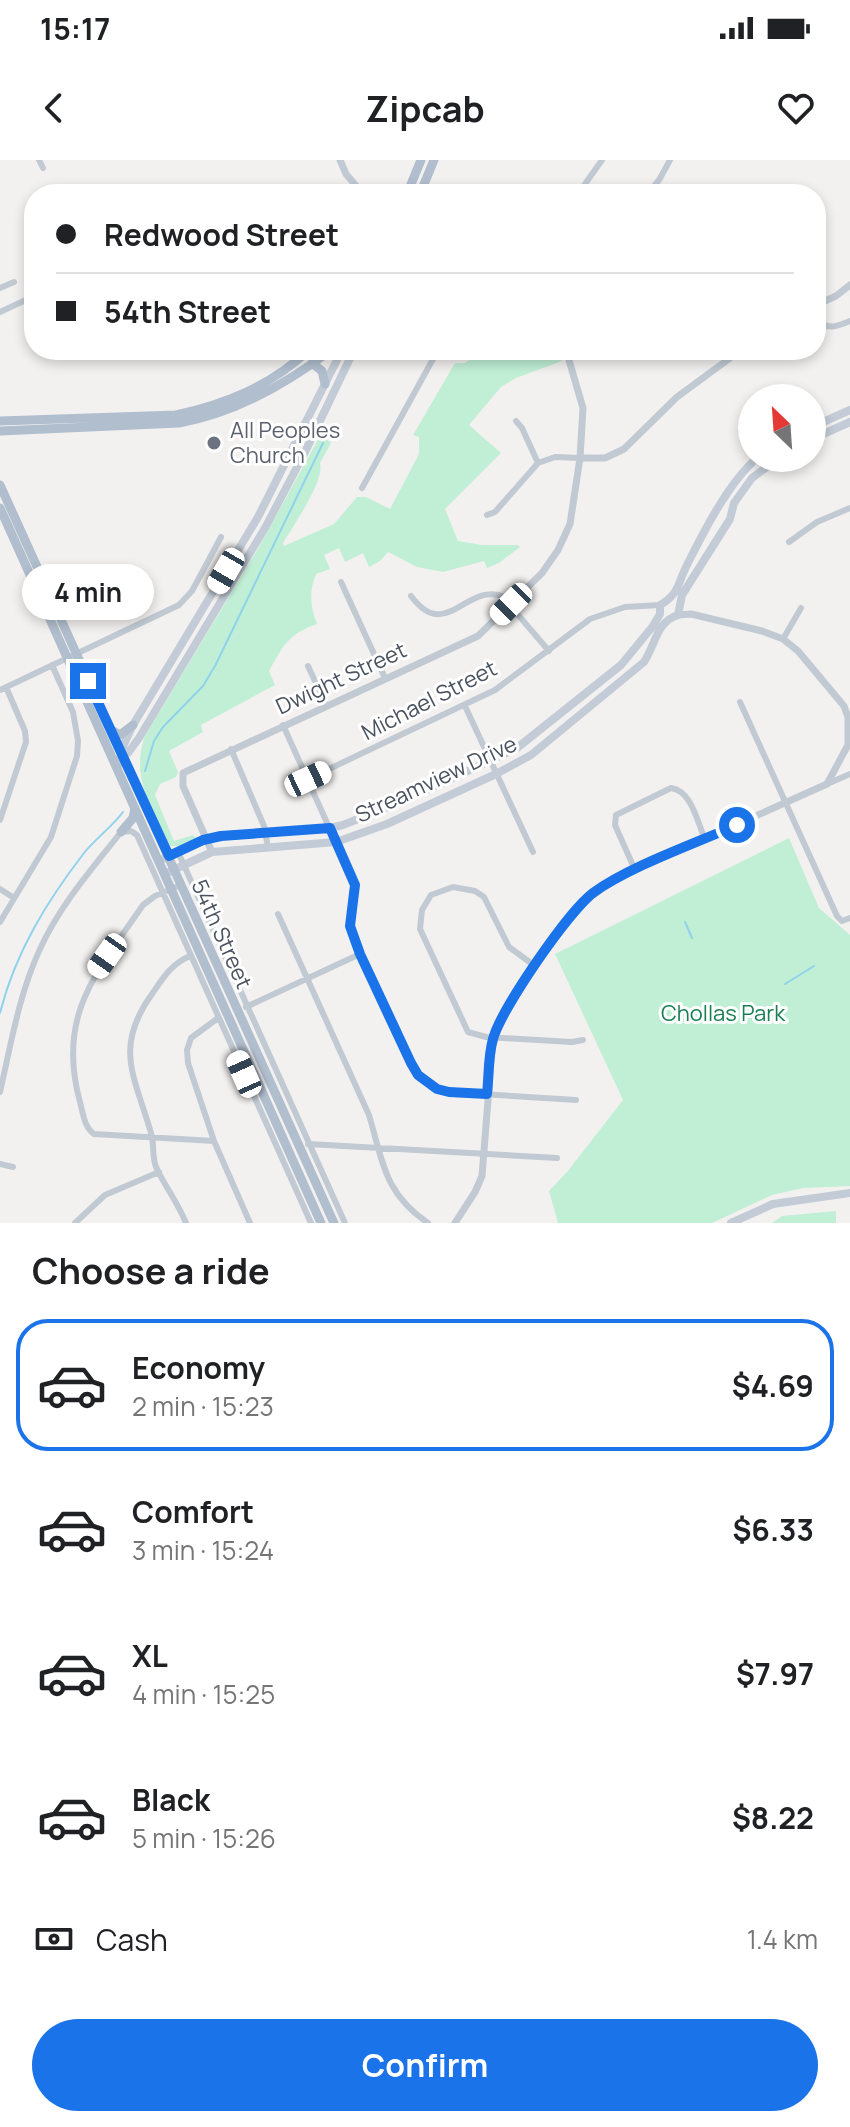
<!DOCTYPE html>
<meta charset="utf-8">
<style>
body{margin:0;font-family:Manrope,sans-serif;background:#f2f2f2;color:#202124;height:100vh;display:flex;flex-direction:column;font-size:30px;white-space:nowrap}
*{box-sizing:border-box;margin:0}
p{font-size:26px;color:#757577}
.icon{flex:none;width:44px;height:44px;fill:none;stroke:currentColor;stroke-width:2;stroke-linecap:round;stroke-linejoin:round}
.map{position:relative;height:1063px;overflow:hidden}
.sheet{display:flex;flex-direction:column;background:#fff;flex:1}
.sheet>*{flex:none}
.hud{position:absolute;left:24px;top:24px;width:802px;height:176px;border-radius:32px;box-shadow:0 4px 12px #0003;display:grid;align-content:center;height:176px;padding:0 32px;background:#fff}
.needle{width:52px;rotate:335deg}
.tools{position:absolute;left:738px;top:224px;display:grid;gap:16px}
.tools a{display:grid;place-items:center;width:88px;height:88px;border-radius:50%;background:#fff;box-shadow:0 4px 12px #0003;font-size:40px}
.end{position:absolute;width:36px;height:36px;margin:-18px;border:10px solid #1a73e8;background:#fff;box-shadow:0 0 0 4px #fff}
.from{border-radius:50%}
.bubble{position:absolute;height:56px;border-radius:28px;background:#fff;box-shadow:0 4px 12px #0003;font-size:26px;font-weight:700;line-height:56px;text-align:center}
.car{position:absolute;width:24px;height:48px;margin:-24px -12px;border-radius:10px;box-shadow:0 0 6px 2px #0007;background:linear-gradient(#fff 24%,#345 0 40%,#fff 0 76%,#345 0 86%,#fff 0)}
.hud b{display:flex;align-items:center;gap:28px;height:76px;font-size:30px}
.hud b+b{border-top:2px solid #e0e0e0}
.hud i{width:20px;height:20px;background:#202124}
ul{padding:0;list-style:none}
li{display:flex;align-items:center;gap:24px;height:132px;margin:0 16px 12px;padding:0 16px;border:4px solid transparent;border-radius:32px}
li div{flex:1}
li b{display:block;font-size:30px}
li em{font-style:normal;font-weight:700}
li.current{border-color:#1a73e8}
li>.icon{width:72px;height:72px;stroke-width:1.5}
h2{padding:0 32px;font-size:36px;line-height:96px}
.pay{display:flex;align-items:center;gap:20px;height:88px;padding:0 32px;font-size:30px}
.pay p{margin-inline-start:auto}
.button{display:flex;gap:16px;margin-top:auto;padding:16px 32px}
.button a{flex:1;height:92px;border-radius:48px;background:#1a73e8;color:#fff;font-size:32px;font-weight:700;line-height:92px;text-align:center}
.status{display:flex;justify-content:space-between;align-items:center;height:56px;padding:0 40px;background:#fff;direction:ltr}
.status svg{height:22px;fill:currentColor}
header{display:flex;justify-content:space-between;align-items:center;height:104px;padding:0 32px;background:#fff;font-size:36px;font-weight:700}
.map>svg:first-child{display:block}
</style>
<div class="status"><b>15:17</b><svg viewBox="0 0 49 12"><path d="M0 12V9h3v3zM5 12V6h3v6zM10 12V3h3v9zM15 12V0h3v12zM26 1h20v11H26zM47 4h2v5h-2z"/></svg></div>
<header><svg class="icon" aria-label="back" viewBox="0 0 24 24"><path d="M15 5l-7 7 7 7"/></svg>Zipcab<svg class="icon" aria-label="heart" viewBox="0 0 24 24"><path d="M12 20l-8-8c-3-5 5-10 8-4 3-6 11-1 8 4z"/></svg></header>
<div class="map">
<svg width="850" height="1063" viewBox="0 0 850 1063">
<rect width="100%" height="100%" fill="#f3f1f0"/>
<path fill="#c0efd5" d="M482,190H535L537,196L559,190L562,201L516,218L501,227L469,265L501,293L445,349L458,381L482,385H518L520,387L499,403L487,408L484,401L443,412L417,407L388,392L380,401L369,407L363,393L345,402L339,388L324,395L330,409L316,414C309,431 310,446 317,464C288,474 283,486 269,511L275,525L201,565L203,572L169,591L178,612L176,617L160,624L155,635L174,681L193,675L196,678L179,686H170C152,649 130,617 145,576L258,389L321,274L331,283L320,303C325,321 293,366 283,383L284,386L334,364L357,337H366L390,349L419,294V277L413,275L455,203H465Z
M789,678L819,748L850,775V1026L803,1028L772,1035L712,1063H558L549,1031L567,1012L623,940L555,794Z
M836,1051V1063H772L782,1056Z"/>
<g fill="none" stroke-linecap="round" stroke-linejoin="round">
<path stroke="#8fd2eb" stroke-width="2" d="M145,611L154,581L163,567L203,526L215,506L323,283
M685,762L692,778
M785,824L814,806
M0,853C15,793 47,741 84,693C96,678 112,667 123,652"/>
<path stroke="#c1cad2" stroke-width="6" d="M39,0L43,8
M578,34L602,0
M647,34L659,20L670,0
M0,128L14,122
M0,152L30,138
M816,160C829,170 836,167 850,161
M516,261L522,268L538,303
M362,328L438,190
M487,355L495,352L538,303L555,297L580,298
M789,382L817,362L850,348
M341,422L385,518
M411,436C446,483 465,423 502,436L549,491
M783,479L801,448
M308,506L326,545
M0,530L179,445L192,431L221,377
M740,542L837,756L842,761L850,758
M465,546L533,692
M283,565L355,725L350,766L360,794L418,915L437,929L449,932L576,940
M231,589L264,666L268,687
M308,619L495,530L590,459L625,447L660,445
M827,624L850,614
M0,660L26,582L25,571L6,527
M178,692L345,1063
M635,710L615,665L616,655L671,628C692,631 697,662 705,679
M181,725L155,736L143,745C97,812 56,855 80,942C83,953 84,967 94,974L214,981
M0,729L14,738
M278,754L369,955C383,1002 384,1033 428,1063
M0,762L51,677L77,596L78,581L73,552L52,505
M535,806L509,787L484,737L475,731L453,727L431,735L422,750L420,769L468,872L486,877L572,882L583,880
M246,847L360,794
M218,858L191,878L187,890L188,903L214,981L250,1063
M0,932C11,884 19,834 40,789C60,745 92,709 121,672L131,671L137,675L159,724L311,1063
M308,984L557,998
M0,1004L13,1007
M75,1063L105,1035L159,1012
M186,1063C178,1043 166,1028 157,1009C151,998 155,985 151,973C135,917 113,888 152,834C163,818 171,804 190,796"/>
<path stroke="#c1cad2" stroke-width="7" d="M340,0L346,14L363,34
M816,145L836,136L850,125
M580,298H605L624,289L677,237L741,190
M212,692L183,626V613L478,476L542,413L558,390L570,364L580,298L583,248L566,190
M455,1063L475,1032L482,1016L493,877L500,861L535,806L565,762L593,733L635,710L827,624L848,585V557L844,546L798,491L783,479L762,471L691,454L678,455"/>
<path stroke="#c2cbd6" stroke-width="8" d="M812,267L850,250
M812,279L850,262
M121,594L128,593L139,578L265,368L304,294L354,190
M117,609L124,584L133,565L258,357L342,190
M163,699L193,684L221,676L330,668L343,665L410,638L517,588L621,505L653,466L660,454V445C679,435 678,422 687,405C704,371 729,322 757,298
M169,712L212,692L336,682L387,664L496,614L531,595L644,502C656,484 656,462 678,455L682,435L730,359L734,343L752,318L779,298
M731,1063L773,1044L850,1033"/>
<path stroke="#b1bece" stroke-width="9" d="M407,34L421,0
M420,34L434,0
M312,203L322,211L325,224
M0,261L176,255C227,244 270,226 309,190
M0,271L179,263C235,253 285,225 331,190
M0,325L334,1063
M0,348L321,1063
M110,569L120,575L133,565
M121,672L133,658L135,648"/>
</g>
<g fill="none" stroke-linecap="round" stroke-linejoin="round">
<path stroke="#1a73e8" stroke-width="10" d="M88,521L169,696L203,680L221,676L330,668L355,725L350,766L360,794L411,903L418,915L437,929L449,932L487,934C489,916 488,896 493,879C501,849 568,752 593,733C628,707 694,684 737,665"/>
</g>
<circle fill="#6b7280" stroke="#fff" stroke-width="3" cx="214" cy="283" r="8"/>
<g text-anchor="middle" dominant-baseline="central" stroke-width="6" stroke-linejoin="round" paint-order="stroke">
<g font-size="22" fill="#5b616d" stroke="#fff" text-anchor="start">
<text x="230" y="270">All Peoples<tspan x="230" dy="25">Church</tspan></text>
</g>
<g font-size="22" fill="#49525e" stroke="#fff">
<text transform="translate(341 518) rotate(-25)">Dwight Street</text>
<text transform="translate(429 540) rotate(-27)">Michael Street</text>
<text transform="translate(436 619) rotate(-25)">Streamview Drive</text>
<text transform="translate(222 774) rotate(66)">54th Street</text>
</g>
<g font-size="22" fill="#197f51" stroke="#fff">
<text x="723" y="853">Chollas Park</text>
</g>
</g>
</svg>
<div class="tools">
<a><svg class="needle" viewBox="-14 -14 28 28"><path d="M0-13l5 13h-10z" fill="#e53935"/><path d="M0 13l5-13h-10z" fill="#757577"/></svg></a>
</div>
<i class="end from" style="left:737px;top:665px"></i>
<i class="end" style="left:88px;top:521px"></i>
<div class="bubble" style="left:22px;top:404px;width:132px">4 min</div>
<i class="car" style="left:226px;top:411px;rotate:210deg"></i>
<i class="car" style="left:511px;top:444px;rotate:225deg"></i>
<i class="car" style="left:308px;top:619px;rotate:65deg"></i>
<i class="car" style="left:107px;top:796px;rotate:215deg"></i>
<i class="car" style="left:244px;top:914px;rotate:336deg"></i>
<div class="hud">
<b><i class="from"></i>Redwood Street</b>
<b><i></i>54th Street</b>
</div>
</div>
<section class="sheet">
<h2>Choose a ride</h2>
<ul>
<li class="current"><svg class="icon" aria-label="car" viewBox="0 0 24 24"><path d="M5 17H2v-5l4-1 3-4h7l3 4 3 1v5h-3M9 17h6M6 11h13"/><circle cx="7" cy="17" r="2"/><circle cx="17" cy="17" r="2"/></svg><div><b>Economy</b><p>2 min · 15:23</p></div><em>$4.69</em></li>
<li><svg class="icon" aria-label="car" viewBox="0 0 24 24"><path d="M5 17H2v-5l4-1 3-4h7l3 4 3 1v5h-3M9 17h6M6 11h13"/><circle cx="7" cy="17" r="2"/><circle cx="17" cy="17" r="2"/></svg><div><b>Comfort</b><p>3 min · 15:24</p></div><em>$6.33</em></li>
<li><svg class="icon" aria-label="car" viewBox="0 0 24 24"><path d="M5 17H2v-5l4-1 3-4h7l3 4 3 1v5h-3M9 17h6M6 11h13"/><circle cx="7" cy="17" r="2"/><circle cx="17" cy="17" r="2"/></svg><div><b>XL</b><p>4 min · 15:25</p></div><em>$7.97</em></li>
<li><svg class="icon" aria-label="car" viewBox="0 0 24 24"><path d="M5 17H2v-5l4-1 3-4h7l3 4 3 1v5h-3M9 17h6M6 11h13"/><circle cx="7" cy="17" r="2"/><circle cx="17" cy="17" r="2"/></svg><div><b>Black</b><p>5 min · 15:26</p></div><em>$8.22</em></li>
</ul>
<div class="pay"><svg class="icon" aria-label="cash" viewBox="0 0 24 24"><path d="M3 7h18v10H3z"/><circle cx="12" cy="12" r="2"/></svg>Cash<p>1.4 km</p></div>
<div class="button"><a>Confirm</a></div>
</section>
